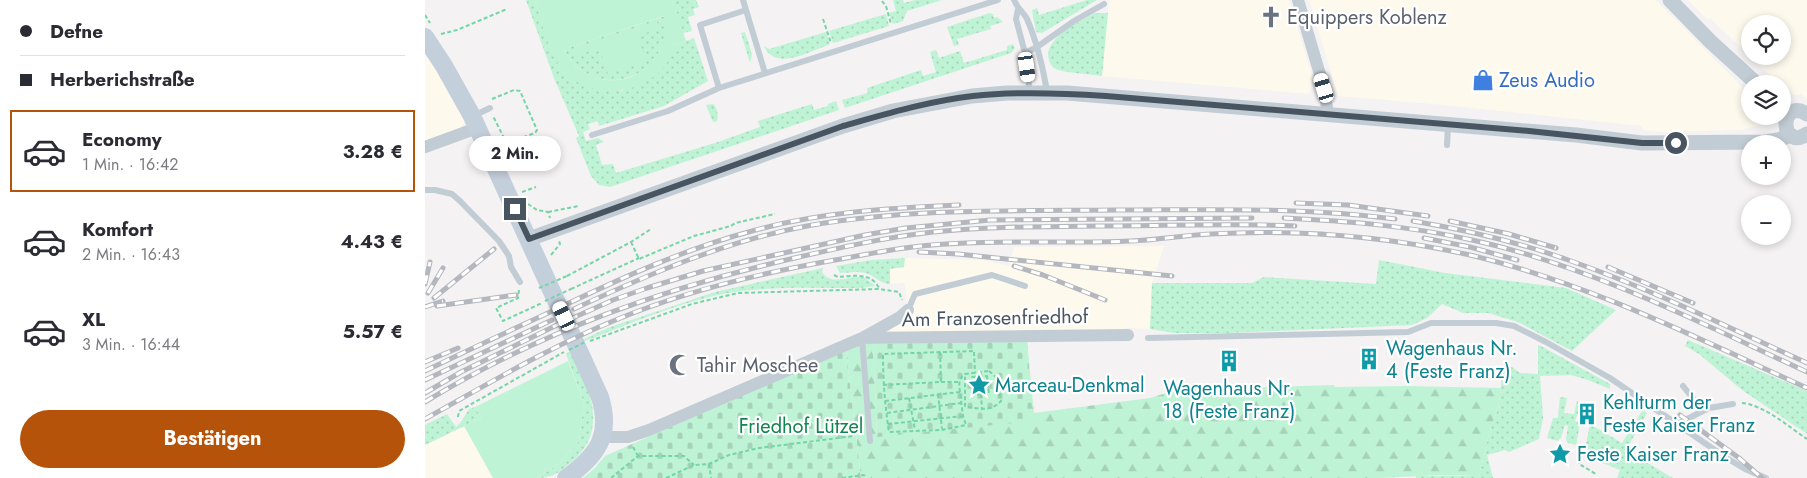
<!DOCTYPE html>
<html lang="de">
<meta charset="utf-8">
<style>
body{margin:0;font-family:Jost,sans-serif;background:#f2f2f3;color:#2b2b33;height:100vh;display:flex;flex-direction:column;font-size:19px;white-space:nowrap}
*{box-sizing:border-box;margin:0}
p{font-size:16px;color:#7c7c81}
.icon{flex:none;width:28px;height:28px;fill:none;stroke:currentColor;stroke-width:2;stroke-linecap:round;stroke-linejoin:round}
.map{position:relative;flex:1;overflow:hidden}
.panel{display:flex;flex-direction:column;background:#fff;width:425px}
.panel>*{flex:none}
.guide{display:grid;align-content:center;height:110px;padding:0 20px;background:#fff}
.controls{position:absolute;left:1316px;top:15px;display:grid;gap:10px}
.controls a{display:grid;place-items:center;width:50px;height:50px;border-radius:50%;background:#fff;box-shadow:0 2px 8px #0003;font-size:25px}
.end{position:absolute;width:22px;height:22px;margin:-11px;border:6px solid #485561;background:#fff;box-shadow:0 0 0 2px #fff}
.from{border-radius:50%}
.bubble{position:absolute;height:35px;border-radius:18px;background:#fff;box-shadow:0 2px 8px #0003;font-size:16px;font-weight:700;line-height:35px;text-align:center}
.car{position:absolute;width:15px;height:30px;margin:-15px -8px;border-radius:6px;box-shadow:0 0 4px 1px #0007;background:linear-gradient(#fff 24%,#345 0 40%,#fff 0 76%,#345 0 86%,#fff 0)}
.guide b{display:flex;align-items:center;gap:18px;height:48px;font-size:19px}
.guide b+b{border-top:1px solid #e1e1e2}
.guide i{width:12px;height:12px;background:#2b2b33}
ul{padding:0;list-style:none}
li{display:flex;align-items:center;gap:15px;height:82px;margin:0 10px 8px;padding:0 10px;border:2px solid transparent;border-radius:0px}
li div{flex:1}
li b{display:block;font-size:19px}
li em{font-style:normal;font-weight:700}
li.active{border-color:#b45309}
li>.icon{width:45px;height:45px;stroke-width:1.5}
.primary-button{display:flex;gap:10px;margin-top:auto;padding:10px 20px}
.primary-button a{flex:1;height:58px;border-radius:30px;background:#b45309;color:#fff;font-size:20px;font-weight:700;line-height:58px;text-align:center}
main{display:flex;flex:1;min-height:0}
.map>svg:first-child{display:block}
</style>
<main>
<section class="panel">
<div class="guide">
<b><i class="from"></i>Defne</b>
<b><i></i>Herberichstraße</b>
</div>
<ul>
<li class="active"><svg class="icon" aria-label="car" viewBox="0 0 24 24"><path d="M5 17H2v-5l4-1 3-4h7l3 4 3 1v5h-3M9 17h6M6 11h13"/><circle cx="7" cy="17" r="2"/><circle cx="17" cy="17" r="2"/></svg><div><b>Economy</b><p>1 Min. · 16:42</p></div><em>3.28 €</em></li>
<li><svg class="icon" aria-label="car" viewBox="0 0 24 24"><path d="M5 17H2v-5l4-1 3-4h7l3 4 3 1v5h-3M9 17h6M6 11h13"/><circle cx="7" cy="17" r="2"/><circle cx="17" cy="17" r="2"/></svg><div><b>Komfort</b><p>2 Min. · 16:43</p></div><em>4.43 €</em></li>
<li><svg class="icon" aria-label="car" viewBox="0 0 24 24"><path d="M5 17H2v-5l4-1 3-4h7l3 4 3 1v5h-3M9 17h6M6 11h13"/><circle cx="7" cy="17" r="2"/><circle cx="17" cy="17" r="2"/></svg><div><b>XL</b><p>3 Min. · 16:44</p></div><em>5.57 €</em></li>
</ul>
<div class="primary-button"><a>Bestätigen</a></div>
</section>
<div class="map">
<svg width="1382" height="478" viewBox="0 0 1382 478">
<defs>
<pattern id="grass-dots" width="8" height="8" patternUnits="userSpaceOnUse" patternTransform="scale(1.25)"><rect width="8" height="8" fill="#bff3d5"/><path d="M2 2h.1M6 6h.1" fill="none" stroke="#a6d2b9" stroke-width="1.8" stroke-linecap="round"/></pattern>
<pattern id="forest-firs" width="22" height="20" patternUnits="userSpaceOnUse" patternTransform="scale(1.25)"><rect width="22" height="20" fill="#bff3d5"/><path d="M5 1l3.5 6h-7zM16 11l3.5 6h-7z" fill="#a6d2b9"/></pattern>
<pattern id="cemetery-stones" width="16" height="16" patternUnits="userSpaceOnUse" patternTransform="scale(1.25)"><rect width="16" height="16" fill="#bff3d5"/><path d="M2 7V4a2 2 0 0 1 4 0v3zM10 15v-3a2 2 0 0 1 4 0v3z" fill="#a6d2b9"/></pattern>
</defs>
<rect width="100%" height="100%" fill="#f4f2f2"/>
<path fill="#fef9ed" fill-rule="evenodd" d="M684,0H864L888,78L884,94L677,76Z
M884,0H1231L1325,95V116H1349L1348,120L1341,124L1315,130L1236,132L1217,130V126L1018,105L913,96Z
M1263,0H1382V99L1377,94L1369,95L1358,86V84H1355L1342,73L1285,18L1283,20ZM1325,24H1358V56H1325Z
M0,51L17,78L39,120V124L34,129L0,141Z
M739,246L727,283L725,329L705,328L655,333L466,335L465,326L483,315L480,283L465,284V268L479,267L480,258L559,260L584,266L589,247Z
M39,426L68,478H0V445Z"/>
<path fill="url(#grass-dots)" d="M101,0H110L125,48L136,68L197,91L250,45L269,38L283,81L239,106L174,126L173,121L163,124L165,129L158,132L161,141L173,138L179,142L171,145L177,165L188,164L191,173L293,142L335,127L333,121L387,104L389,110L403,106V104L411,101L414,110L185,187L174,185L166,176L151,138L154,136L129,78Z
M248,0H271L274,7L268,9L270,15L263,17L267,31L258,33Z
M468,0H478L479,3L490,0H517L482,11L478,21L468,24L464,13L471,11Z
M662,0H672L617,33L611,32L607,10L612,8L614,15Z
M565,13L570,15H568L569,18L572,17L578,22L565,26L566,29L532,39L534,45L529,46L522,27Z
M670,13H683L677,76C666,74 639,73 631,69C627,67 625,64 624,60C617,39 655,21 670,13Z
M461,14L464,26L408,43L404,31Z
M240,16C240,28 241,39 235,50C222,77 188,88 162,74C151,69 145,59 138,49Z
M320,32L327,54L325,63L316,33Z
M401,32L405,44C386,51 350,72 339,46L344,49Z
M588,44L590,48L586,53L420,108L417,100L443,93L442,88L496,70L498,76L511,72L505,52L511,50L514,58L535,51L539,63L582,50V46Z
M288,104C292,107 294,116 292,121L288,122L281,105Z
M480,258L479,267L465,269V284C454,284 450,275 440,273C432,271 423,273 415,273L411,266L446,260Z
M954,260L1020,273L1141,288L1191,310L1147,351L1093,322L1063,313H1038L1017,304L1002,318L987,325L803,333H749L725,329L727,283H827L839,277L951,284Z
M398,268L397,272C406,286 423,276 436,277C442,278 446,282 450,286L435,288C393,288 350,286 309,292C262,299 205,324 160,341L159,339L185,327L290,292Z
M1263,340L1382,391V434L1317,390L1274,354L1260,346Z
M1114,345L1185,384V389L1163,380L1146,375L1115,376L1118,418L1114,439L1084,452L1080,450L1062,455L1068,478H991V476H1054L1066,426L1073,409L1076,388V366L1084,365L1095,373L1113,374V346Z
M144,352L146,354L150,352C164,390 185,432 145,463C133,473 128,478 111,478L134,464L154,441L159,403L141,354Z
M1135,397L1142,398L1139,413L1149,414L1152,401L1157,402L1150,421L1155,424L1151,445L1143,443L1141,439L1143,426L1140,425L1136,438L1133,441L1122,438L1128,418H1133Z
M1203,397L1222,408L1220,412L1222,413L1201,450L1248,478H1192L1195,470L1178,463L1160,449L1165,424L1197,443L1217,411L1199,399Z
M50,407L56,418L0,445V425L22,414L31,427L36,422L44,409Z"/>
<path fill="url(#forest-firs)" d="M602,341L609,413L725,398L751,390L909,385L910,387L981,386L1076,388L1073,409L1066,426L1054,476L1016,475L955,478H436L421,350L438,344H448L452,437Z"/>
<path fill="url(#cemetery-stones)" d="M602,341L608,421L452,437L448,344Z
M421,350L436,478H158L169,469L180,456Z"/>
<path fill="#bff3d5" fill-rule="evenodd" d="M110,0H248L261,41L250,45C238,94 167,107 136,68C122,49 117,22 110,0ZM239,16C247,60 203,95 162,74C151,69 145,59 138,49Z
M232,21L234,28L213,36L221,61L183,74L180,64L175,66L173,59L178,57L174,48L150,56L147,49Z
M143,361L159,403L154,441L134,464L111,478H68L39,426L56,418L50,407Z"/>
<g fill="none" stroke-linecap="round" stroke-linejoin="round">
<path stroke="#74d5a7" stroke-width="2" stroke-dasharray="4 2.5" stroke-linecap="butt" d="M457,1L461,6L466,24
M0,15L5,23
M398,19L406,43
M16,34L32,30L82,9
M67,99L89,90L95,91L112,130L110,133L85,142H81L68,116
M97,192L111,187
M103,204L112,210L123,212L125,218
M123,212L154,206
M206,242L214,259L269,236L306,226L310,223L350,214
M126,255L135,244L134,241
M409,275L413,277C428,276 446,272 454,288
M142,276L206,242L226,229
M146,289L214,258
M94,290L93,298L71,308L78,321L117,303
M165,341L267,304L313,293L454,289L474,292L477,300
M549,352L550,373
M564,371L571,377L576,401C566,412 553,409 540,406V374Z
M562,376L564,394L548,395L547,377Z
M516,382H533
M458,385L516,382L515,352
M535,392C534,384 533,379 540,374
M513,394L517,429
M556,394L557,410
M484,398L490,430
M460,401L535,392L538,416L541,425L517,430L464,432C460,406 458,381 458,354L549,351
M1317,403C1339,405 1364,427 1382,439
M462,413L536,403
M33,417L34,411L139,352
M463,424L538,416
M208,447L213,456
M1156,453L1154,464L1171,474
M284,464L286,478
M186,478L213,456H259L269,465
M241,478L269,465L284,464L304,455L334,448L429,436
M417,478L439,475L441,478"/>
<path stroke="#c2ccd4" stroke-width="6" d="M318,0L340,73
M589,0C593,10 599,12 602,19C612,42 618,68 622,92
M593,9L591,19L600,53L605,93
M600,53L612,47L649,21L679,4
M294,88L275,25L321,10
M48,116L65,108
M167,135L243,111L294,88L573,0
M1022,145L1023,125
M0,190H10L27,194L35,201L74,241L84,256L86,267L95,282
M483,310L490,294L567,275L600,286
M437,338L445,441
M723,338L983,332L1006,323H1071L1089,326L1121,342L1185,378L1300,457L1320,469L1341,478
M1258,386L1273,405L1275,412
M1252,424L1284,408L1308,404"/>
<path stroke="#c2ccd4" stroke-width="12" d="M873,0L899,88L903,114
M0,147L52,128
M439,337L475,317L483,310
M177,437H203L224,430L437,338L703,335"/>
<path stroke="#c2ccd4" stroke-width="15" d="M1245,0L1286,42L1332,84
M1382,114C1353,97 1355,152 1382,134
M104,239L418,126L468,111L547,96L582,93H642L1089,130L1151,135L1217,143L1340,142L1353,140L1366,135"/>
<path stroke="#c4cfdc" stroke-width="18" d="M0,37L19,66L47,116L175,397C187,436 172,456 141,478"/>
<g stroke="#b4b7bd" stroke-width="5">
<path id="rail" d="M871,203L923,205L1003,216
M859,218C923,221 985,226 1047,240C1162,265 1276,323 1382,372
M988,221C1041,230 1094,242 1146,261C1226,289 1304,328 1382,363
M1025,221L1084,234L1131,248
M999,238L1045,247L1092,260
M494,252L533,254L747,276
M589,266L618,275L680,300
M1183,267L1268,303
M0,284L5,262
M3,293L18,268
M9,298L69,249
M12,306L91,295
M0,307L18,301
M149,309C224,274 301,241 382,226C484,208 590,211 693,210C786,210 878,207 970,219
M0,362L33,348
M0,371C41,351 82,332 123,313C190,281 256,250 327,231C395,212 464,208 534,205
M0,380L127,320
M0,393L36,372L132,325L188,300L222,288L278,271L440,235L481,228L565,220L827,218
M0,402C116,331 242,287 374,257C418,247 462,237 508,232C563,226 619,227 675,226C740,226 805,223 870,226
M1255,415L1314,458L1337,478
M0,419C63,384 126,346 193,319C263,290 336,273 410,260C438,255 467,249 496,246C565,239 636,244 706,241C733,240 759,235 786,234C873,229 960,236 1045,255C1163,283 1272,338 1382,388"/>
</g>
<use href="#rail" stroke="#fff" stroke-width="3" stroke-dasharray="9" stroke-linecap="butt"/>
<path stroke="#74d5a7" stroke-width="2" stroke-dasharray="4 2.5" stroke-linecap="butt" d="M114,288L142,276
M120,301L146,289
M144,350L160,342"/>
</g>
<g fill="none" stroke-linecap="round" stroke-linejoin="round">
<path stroke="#485561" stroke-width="6" d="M90,209L104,239L418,126C461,114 504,101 548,96C592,91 637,93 681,96L1104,131L1217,143H1251"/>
</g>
<defs>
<g id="church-bare" transform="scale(1.725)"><path d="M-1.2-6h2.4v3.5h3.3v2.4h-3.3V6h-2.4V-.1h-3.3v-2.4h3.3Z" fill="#6b7280" stroke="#fff" stroke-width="2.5" paint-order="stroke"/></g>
<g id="shop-bare" transform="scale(1.725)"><path d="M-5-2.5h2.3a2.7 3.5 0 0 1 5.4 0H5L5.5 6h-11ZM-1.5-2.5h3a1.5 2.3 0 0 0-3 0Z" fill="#3f7fe0" stroke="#fff" stroke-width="2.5" paint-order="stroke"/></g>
<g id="building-bare" transform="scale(1.725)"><path d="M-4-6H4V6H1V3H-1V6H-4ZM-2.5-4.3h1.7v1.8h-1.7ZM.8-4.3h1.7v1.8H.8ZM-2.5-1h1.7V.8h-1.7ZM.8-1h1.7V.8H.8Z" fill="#0f9aa8" stroke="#fff" stroke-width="2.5" paint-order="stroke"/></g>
<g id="mosque-bare" transform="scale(1.725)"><path d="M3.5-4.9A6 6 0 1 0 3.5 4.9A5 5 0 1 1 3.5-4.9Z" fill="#6b7280" stroke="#fff" stroke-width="2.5" paint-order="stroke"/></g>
<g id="sight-bare" transform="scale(1.725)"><path d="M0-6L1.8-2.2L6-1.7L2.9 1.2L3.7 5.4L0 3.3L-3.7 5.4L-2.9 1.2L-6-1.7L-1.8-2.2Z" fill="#0f9aa8" stroke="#fff" stroke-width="2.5" paint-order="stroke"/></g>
</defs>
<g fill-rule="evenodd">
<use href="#church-bare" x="846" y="17"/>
<use href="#shop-bare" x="1058" y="80"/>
<use href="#building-bare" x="944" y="359"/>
<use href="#building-bare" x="804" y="361"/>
<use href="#mosque-bare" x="255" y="365"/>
<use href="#sight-bare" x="554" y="385"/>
<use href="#building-bare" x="1162" y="414"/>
<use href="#sight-bare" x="1135" y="454"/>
</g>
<g text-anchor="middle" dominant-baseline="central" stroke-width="4.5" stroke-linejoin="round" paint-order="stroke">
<g font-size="20" fill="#5b616d" stroke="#fff" text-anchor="start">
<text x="862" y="17">Equippers Koblenz</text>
<text x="272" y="365">Tahir Moschee</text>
</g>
<g font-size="20" fill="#366cbe" stroke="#fff" text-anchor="start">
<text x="1074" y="80">Zeus Audio</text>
</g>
<g font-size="20" fill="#485561" stroke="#fff">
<text transform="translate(570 318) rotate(-1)">Am Franzosenfriedhof</text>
</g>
<g font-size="20" fill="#0d838f" stroke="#fff" text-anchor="start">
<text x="961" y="348">Wagenhaus Nr.<tspan x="961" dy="23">4 (Feste Franz)</tspan></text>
<text x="570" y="385">Marceau-Denkmal</text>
<text x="804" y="388" text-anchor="middle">Wagenhaus Nr.<tspan x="804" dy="23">18 (Feste Franz)</tspan></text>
<text x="1178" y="402">Kehlturm der<tspan x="1178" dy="23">Feste Kaiser Franz</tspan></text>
<text x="1152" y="454">Feste Kaiser Franz</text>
</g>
<g font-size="20" fill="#10854e" stroke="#fff">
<text x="376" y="426">Friedhof Lützel</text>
</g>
</g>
</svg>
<div class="controls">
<a><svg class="icon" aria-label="locate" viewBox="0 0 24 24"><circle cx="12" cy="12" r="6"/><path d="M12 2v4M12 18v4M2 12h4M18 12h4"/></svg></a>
<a><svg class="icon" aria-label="layers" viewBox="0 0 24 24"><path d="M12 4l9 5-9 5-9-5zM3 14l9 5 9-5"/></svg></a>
<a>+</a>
<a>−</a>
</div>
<i class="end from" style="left:1251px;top:143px"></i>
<i class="end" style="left:90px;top:209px"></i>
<div class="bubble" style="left:44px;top:136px;width:92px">2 Min.</div>
<i class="car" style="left:602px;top:67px;rotate:172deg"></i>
<i class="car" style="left:899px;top:88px;rotate:343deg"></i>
<i class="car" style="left:139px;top:316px;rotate:335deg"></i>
</div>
</main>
